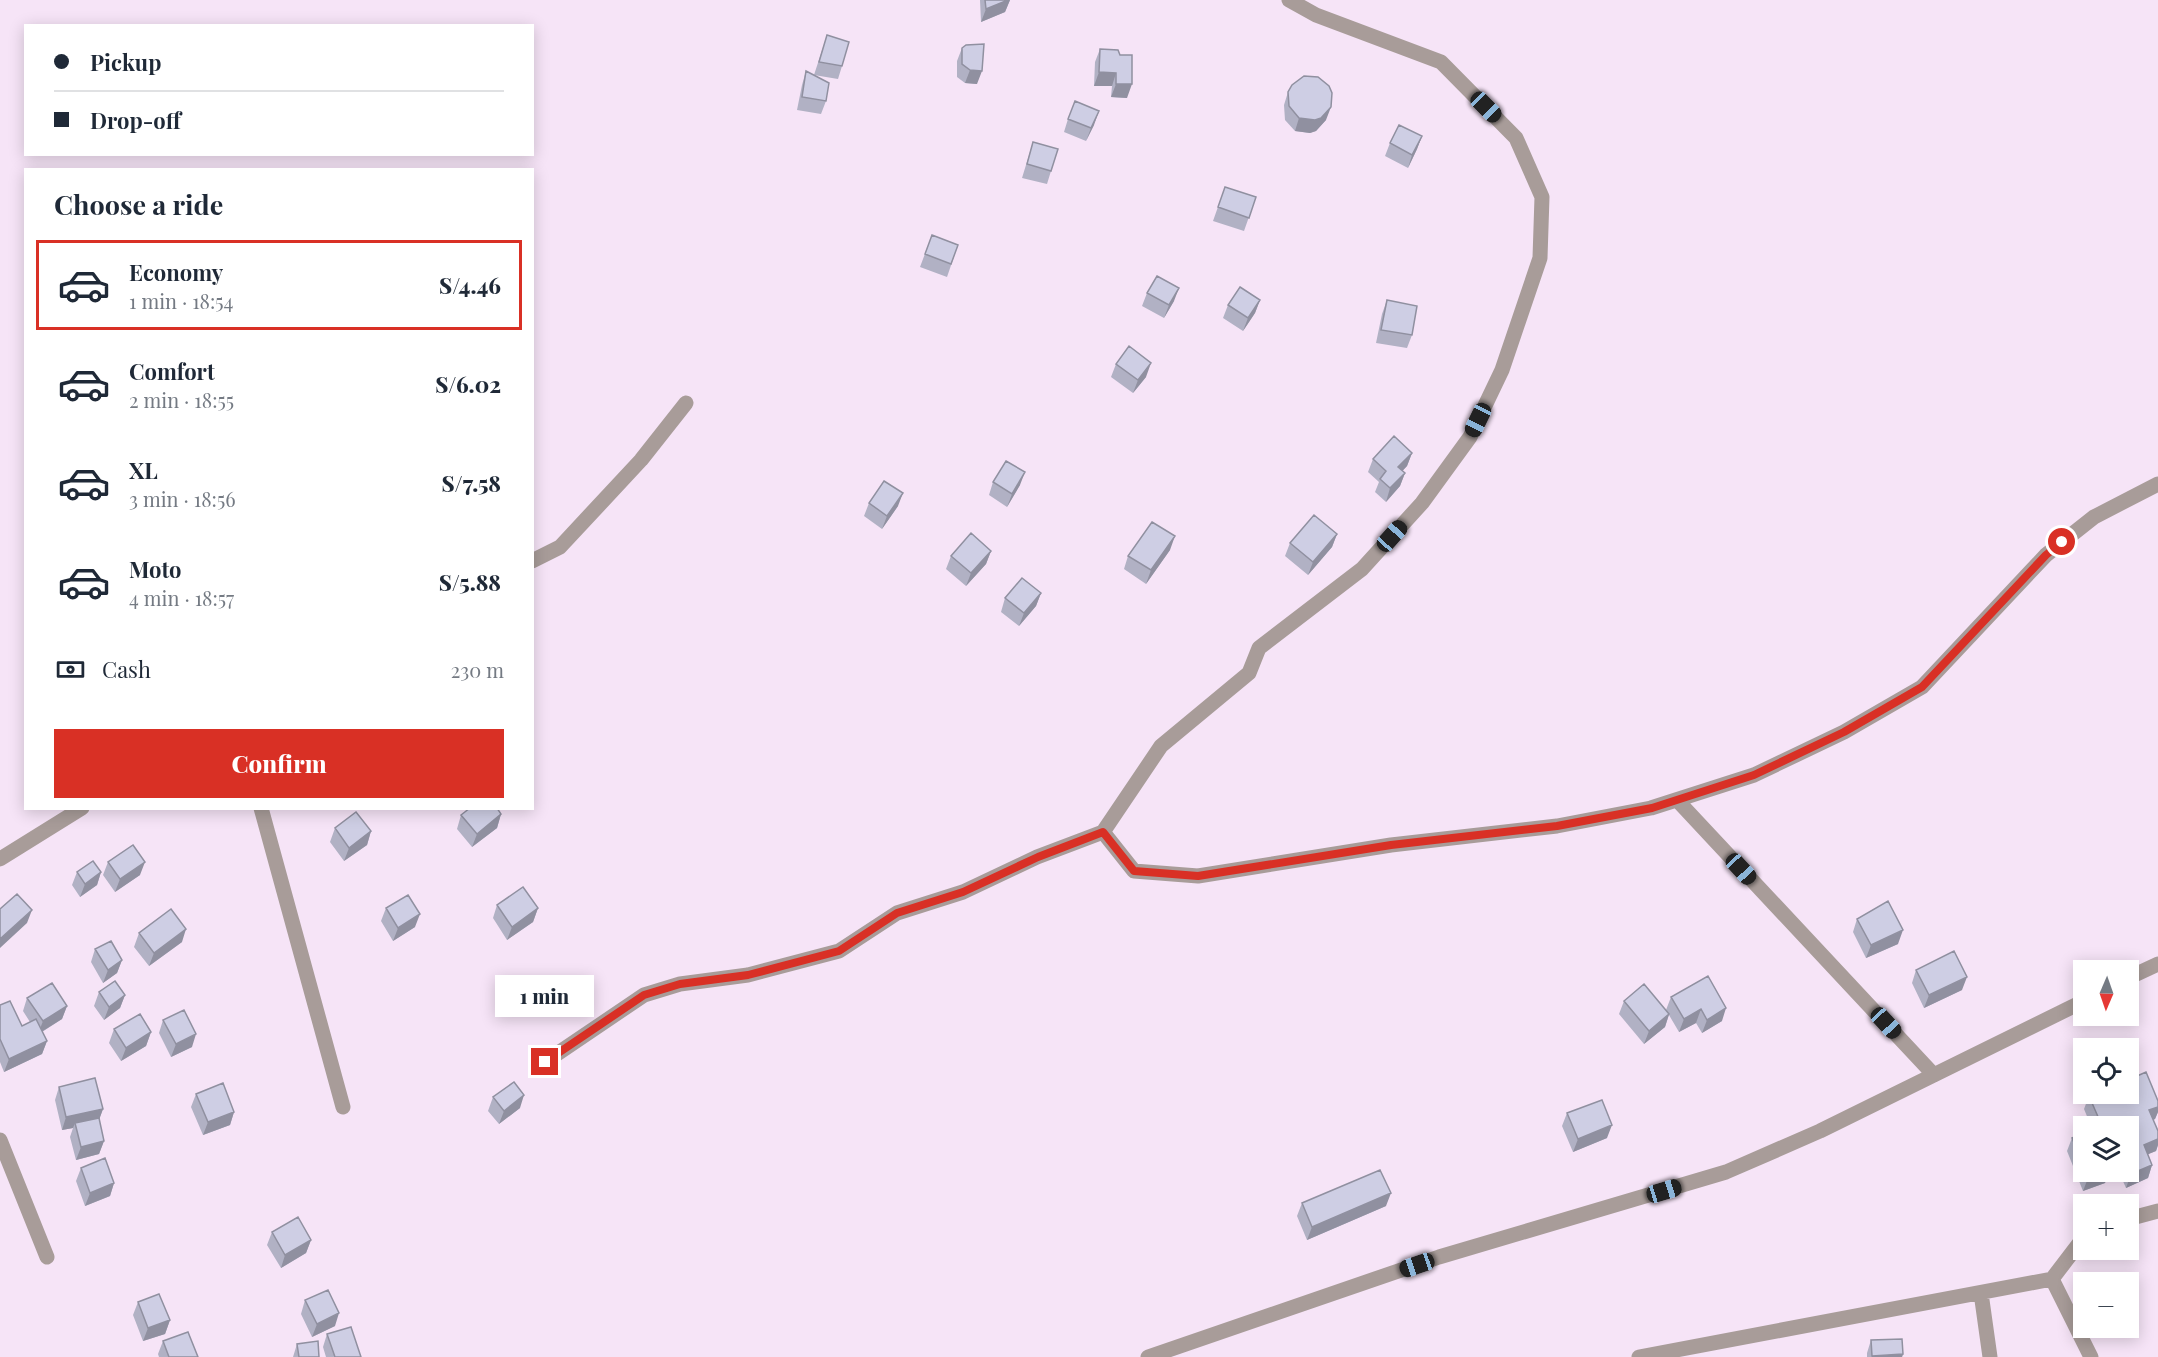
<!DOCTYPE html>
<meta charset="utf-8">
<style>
body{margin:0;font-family:"Playfair Display",serif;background:#f6f6f7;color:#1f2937;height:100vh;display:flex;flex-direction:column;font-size:22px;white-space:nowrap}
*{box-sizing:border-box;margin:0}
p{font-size:20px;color:#747a83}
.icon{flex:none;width:33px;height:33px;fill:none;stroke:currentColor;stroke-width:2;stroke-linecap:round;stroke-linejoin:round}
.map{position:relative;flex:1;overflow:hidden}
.sheet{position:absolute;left:24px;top:168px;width:510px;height:642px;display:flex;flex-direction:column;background:#fff;border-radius:0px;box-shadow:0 3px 15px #0003}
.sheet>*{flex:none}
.top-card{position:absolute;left:24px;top:24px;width:510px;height:132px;border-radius:0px;box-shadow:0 3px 15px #0003;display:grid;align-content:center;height:132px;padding:0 30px;background:#fff}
.needle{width:39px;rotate:182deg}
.buttons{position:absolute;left:2073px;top:960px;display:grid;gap:12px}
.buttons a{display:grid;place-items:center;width:66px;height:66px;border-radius:0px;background:#fff;box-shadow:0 3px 15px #0003;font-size:30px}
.end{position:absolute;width:27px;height:27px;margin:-14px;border:8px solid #d93025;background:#fff;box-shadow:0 0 0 3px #fff}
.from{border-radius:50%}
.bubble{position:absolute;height:42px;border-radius:0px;background:#fff;box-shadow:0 3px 15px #0003;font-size:20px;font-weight:800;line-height:42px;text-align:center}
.car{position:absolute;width:18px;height:36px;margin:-18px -9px;border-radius:8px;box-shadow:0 0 4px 2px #0007;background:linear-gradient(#222 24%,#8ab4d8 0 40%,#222 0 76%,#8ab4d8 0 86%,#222 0)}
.top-card b{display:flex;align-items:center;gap:21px;height:57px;font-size:22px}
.top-card b+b{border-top:2px solid #e0e1e3}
.top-card i{width:15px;height:15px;background:#1f2937}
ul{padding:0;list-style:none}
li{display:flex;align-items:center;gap:18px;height:90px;margin:0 12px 9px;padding:0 18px;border:3px solid transparent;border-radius:0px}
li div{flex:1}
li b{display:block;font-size:22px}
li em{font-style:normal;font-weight:800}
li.selected{border-color:#d93025}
li>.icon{width:54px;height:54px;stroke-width:1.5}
h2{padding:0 30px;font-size:27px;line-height:72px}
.pay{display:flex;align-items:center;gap:15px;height:66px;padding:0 30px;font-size:22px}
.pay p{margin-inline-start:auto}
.cta{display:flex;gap:12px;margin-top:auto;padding:12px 30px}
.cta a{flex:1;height:69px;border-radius:0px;background:#d93025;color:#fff;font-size:24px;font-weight:800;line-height:69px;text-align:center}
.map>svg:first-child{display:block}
</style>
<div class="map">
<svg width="2158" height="1357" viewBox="0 0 2158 1357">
<rect width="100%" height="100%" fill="#f6e4f7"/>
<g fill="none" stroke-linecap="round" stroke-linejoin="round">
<path stroke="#a89c99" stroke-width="15" d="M1289,0L1316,15L1441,62L1516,138L1542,197L1540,258L1502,370L1470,437L1422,503L1362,569L1259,648L1249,673L1161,746L1103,832L1134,871L1198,876L1391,845L1557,826L1651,808L1754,775L1844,732L1922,687L2046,555L2094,517L2158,484
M532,561L560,547L641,460L686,403
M1677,800L1934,1075
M261,808L343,1107
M0,859L82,808
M2128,978L2158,964
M545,1062L644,995L680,984L748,975L839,951L897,913L963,892L1037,857L1103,832
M0,1140L47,1257
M2128,1219L2158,1211
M2052,1279L2091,1357
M1981,1293L1990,1357
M1148,1357L1439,1257L1726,1172L1820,1131L2084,1001
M1639,1357L2052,1279L2084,1237"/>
</g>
<path fill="#b1b1c4" d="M980,0H1010L1005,12L981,22Z
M827,35L842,66L838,79L814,75Z
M962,48L977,84L965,83L957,77V61Z
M1100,49L1118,50L1127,98L1111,97L1112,86H1094L1095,62Z
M806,71L826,101L821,114L797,110L802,85Z
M1288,92L1326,120L1316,131L1310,133L1295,131L1285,120L1284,105Z
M1068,119L1094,125L1086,141L1064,132Z
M1422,136L1417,149L1408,168L1385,156L1390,143Z
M1033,142L1051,171L1047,184L1022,178Z
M1225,187L1256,197L1244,231L1213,221Z
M932,235L958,245L947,277L920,267Z
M1147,293L1174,301L1164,318L1142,306Z
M1260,300L1255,313L1243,331L1223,318L1228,305Z
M1387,300L1412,335L1407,348L1376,343L1382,314Z
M1116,364L1146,377L1133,393L1111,377Z
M1412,453L1407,466L1402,471L1405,473L1400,486L1386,502L1375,492L1379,482L1368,472L1373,459Z
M993,482L1020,485L1007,507L989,495Z
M869,503L898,506L882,529L864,516Z
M1337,534L1332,547L1308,575L1285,556L1290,543Z
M1170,550L1146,584L1124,569L1128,556Z
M991,551L986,564L966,586L946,569L951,556Z
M1041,593L1036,606L1019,626L1001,612L1005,598Z
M501,814L497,828L472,847L457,829L461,815Z
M335,828L371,831L367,845L344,861L330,842Z
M108,862L140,875L115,892L103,875Z
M77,872H101L97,885L80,897L72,885Z
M497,905L538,908L533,922L507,940L493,918Z
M386,908L415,927L393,941L381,921Z
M1857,919L1898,944L1866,958L1853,932Z
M139,933L182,942L149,966L134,947Z
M95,949L122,960L117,973L103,983L91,962Z
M1916,970L1962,990L1924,1008L1912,983Z
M1708,976L1722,1021L1702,1033L1696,1023L1679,1032L1669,1015L1665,1027L1644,1044L1619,1014L1624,1001L1666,1010L1671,997Z
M99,992L125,995L120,1008L104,1020L94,1006Z
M27,998L67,1006L62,1019L42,1032L47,1041L42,1054L4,1072L0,1062V1005L22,1026L30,1022L23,1011Z
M163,1020L192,1047L171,1057L159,1033Z
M114,1029L151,1032L146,1046L121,1061L109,1043Z
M59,1087L103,1109L99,1119L104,1141L99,1154L76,1160L70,1137L73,1128L62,1130L55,1100Z
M196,1094L234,1112L230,1125L203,1135L191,1107Z
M2089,1096L2158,1101V1112L2155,1119L2153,1120L2158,1131V1145L2156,1151L2148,1154L2152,1165L2148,1178L2126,1188L2119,1172H2128V1126H2091L2084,1109Z
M493,1097L520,1108L499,1124L488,1111Z
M1567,1113L1607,1138L1573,1152L1562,1126Z
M2084,1133V1172H2109L2105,1183L2083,1191L2067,1151L2072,1138Z
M81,1168L114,1183L110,1196L85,1206L76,1181Z
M1302,1203L1386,1206L1307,1240L1297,1216Z
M272,1232L311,1240L306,1253L281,1268L267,1245Z
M305,1300L335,1326L312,1337L301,1314Z
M138,1302L170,1320L165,1334L143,1341L133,1315Z
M327,1334L361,1357H326L323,1347Z
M1871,1340L1903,1354L1902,1357H1867V1353Z
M163,1341L198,1357H159L158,1354Z
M297,1344L319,1357H293Z"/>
<path fill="#9090a0" d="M1008,0H1010L1005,12L981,22L986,9Z
M970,70L982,71L977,84L965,83Z
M1099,72L1116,73L1112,86H1094Z
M1116,84H1132L1127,98L1111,97Z
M1331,107L1326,120L1316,131L1310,133L1295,131L1299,118Z
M1099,111L1094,125L1086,141L1091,128Z
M1422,136L1417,149L1408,168L1412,155Z
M1179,288L1174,301L1164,318L1169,305Z
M1260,300L1255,313L1243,331L1248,318Z
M1151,363L1146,377L1133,393L1138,380Z
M1412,453L1407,466L1394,480L1398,467Z
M1025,472L1020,485L1007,507L1012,494Z
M1405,473L1400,486L1386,502L1390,488Z
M903,493L898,506L882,529L887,516Z
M1337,534L1332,547L1308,575L1313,562Z
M1175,536L1170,550L1146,584L1151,570Z
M991,551L986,564L966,586L971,573Z
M1041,593L1036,606L1019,626L1024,613Z
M501,814L497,828L472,847L477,834Z
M371,831L367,845L344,861L349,848Z
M145,862L140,875L115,892L120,879Z
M101,872L97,885L80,897L85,884Z
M538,908L533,922L507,940L512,927Z
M32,910L27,923L0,948V939Z
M420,914L415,927L393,941L398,928Z
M186,929L182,942L149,966L154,953Z
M1903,930L1898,944L1866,958L1871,945Z
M122,960L117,973L103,983L108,970Z
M1967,977L1962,990L1924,1008L1929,995Z
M125,995L120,1008L104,1020L109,1007Z
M67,1006L62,1019L38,1034L43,1021Z
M1726,1008L1722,1021L1702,1033L1707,1020Z
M1701,1009L1696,1023L1679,1032L1684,1019Z
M1669,1014L1665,1027L1644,1044L1649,1031Z
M151,1032L146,1046L121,1061L126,1048Z
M196,1034L192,1047L171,1057L176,1044Z
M47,1041L42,1054L4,1072L9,1059Z
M524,1095L520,1108L499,1124L504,1111Z
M2158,1107V1112L2155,1119L2144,1124L2149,1110Z
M103,1109L98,1123H75L73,1128L62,1130L66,1117Z
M234,1112L230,1125L203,1135L208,1122Z
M1612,1125L1607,1138L1573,1152L1578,1139Z
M2158,1139V1145L2156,1151L2139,1158L2144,1145Z
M104,1141L99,1154L76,1160L81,1147Z
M2152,1165L2148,1178L2126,1188L2131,1174Z
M2105,1172H2109L2105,1183L2083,1191L2088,1178Z
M114,1183L110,1196L85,1206L90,1193Z
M1391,1193L1386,1206L1307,1240L1312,1227Z
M311,1240L306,1253L281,1268L285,1255Z
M339,1313L335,1326L312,1337L317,1324Z
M170,1320L165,1334L143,1341L148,1328Z
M1903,1354L1902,1357H1872V1356Z"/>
<path fill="#cecee4" stroke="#9090a0" stroke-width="1.5" d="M985,0H1008L986,9Z
M827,35L849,42L842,66L819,62Z
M984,44L982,71L970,70L962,64V48L966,45Z
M1100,49L1118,50L1120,55H1132V84H1116V73L1099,72Z
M806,71L829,83L826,101L802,97Z
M1304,76L1318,77L1329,86L1332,93L1331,107L1321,118L1315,120L1299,118L1289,106L1288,92L1292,85Z
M1075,101L1099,111L1091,128L1068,119Z
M1399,125L1422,136L1412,155L1390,143Z
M1033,142L1058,149L1051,171L1027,164Z
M1225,187L1256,197L1249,218L1218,207Z
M932,235L958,245L951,264L925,254Z
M1157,276L1179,288L1169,305L1147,293Z
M1240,287L1260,300L1248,318L1228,305Z
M1387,300L1417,306L1412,335L1381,330Z
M1129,346L1151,363L1138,380L1116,364Z
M1394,436L1412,453L1398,467L1405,473L1390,488L1380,479L1386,471L1373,459Z
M1006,461L1025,472L1012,494L993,482Z
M884,481L903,493L887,516L869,503Z
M1314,515L1337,534L1313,562L1290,543Z
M1152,522L1175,536L1151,570L1128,556Z
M971,533L991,551L971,573L951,556Z
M1022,578L1041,593L1024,613L1005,598Z
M470,808H497L501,814L477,834L461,815Z
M356,812L371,831L349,848L335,828Z
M133,845L145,862L120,879L108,862Z
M93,861L101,872L85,884L77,872Z
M523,887L538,908L512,927L497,905Z
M17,894L32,910L0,939V909Z
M408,895L420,914L398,928L386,908Z
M1888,901L1903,930L1871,945L1857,919Z
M171,909L186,929L154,953L139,933Z
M111,941L122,960L108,970L95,949Z
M1954,951L1967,977L1929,995L1916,970Z
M1708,976L1726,1008L1707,1020L1701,1009L1684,1019L1671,997Z
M115,981L125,995L109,1007L99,992Z
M52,983L67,1006L43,1021L27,998Z
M1644,984L1669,1014L1649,1031L1624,1001Z
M10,1001L22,1026L36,1019L47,1041L9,1059L0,1039V1005Z
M184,1010L196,1034L176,1044L163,1020Z
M140,1014L151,1032L126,1048L114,1029Z
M2146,1072L2158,1101V1107L2149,1110L2158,1131V1139L2144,1145L2152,1165L2131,1174L2128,1170V1126H2110L2108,1123L2102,1126L2089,1096L2094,1094H2128V1080Z
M95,1078L103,1109L66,1117L59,1087Z
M514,1082L524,1095L504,1111L493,1097Z
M223,1083L234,1112L208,1122L196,1094Z
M1602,1100L1612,1125L1578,1139L1567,1113Z
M99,1118L104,1141L81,1147L75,1123Z
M2084,1133V1166L2072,1138Z
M105,1158L114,1183L90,1193L81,1168Z
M1380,1170L1391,1193L1312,1227L1302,1203Z
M2086,1172H2105L2088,1178Z
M298,1217L311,1240L285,1255L272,1232Z
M328,1290L339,1313L317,1324L305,1300Z
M159,1294L170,1320L148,1328L138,1302Z
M351,1327L361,1357H335L327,1334Z
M188,1332L198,1357H169L163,1341Z
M1902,1339L1903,1354L1872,1356L1871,1340Z
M318,1341L319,1357H299L297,1344Z"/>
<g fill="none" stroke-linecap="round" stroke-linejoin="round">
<path stroke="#d93025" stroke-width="8" d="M545,1062L644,995L680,984L748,975L839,951L897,913L963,892L1038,857L1103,832L1134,871L1198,876L1391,845L1557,826L1652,808L1754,775L1844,732L1922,687L2046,555L2062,542"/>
</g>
</svg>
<div class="buttons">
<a><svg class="needle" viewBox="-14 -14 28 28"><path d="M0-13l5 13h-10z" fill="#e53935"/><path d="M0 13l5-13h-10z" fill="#747a83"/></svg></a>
<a><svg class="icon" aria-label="locate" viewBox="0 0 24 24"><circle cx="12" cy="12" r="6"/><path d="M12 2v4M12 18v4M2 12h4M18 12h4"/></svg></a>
<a><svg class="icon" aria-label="layers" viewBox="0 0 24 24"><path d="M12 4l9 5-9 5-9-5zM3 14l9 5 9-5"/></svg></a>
<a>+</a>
<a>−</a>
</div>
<i class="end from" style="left:2062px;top:542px"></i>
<i class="end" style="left:545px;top:1062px"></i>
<div class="bubble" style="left:495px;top:975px;width:99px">1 min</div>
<i class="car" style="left:1486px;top:107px;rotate:135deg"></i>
<i class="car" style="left:1478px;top:420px;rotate:206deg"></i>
<i class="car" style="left:1392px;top:536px;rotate:42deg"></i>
<i class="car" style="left:1741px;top:869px;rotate:137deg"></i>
<i class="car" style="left:1886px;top:1023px;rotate:137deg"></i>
<i class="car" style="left:1664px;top:1191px;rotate:73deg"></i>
<i class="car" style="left:1417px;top:1265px;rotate:251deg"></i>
<div class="top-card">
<b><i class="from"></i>Pickup</b>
<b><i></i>Drop-off</b>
</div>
<section class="sheet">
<h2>Choose a ride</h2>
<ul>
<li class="selected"><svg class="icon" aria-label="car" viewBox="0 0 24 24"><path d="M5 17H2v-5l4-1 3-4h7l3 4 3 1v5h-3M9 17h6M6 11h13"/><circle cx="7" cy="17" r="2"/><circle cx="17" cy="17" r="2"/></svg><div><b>Economy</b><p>1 min · 18:54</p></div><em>S/4.46</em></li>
<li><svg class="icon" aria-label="car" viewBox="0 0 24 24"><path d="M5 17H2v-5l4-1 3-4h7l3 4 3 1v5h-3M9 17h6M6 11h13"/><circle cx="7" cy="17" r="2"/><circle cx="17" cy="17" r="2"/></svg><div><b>Comfort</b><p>2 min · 18:55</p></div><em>S/6.02</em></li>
<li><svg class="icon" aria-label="car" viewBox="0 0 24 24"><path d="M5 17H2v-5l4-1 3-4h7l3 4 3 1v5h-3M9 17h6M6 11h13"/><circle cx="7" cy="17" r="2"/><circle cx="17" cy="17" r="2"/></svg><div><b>XL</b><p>3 min · 18:56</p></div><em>S/7.58</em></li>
<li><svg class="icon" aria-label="car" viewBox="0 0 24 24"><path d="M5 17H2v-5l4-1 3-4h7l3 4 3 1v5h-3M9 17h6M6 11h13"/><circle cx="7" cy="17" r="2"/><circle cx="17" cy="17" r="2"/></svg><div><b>Moto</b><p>4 min · 18:57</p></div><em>S/5.88</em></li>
</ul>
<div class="pay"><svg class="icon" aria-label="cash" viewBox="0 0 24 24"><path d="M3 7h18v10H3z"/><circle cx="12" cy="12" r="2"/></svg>Cash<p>230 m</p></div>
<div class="cta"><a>Confirm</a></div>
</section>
</div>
